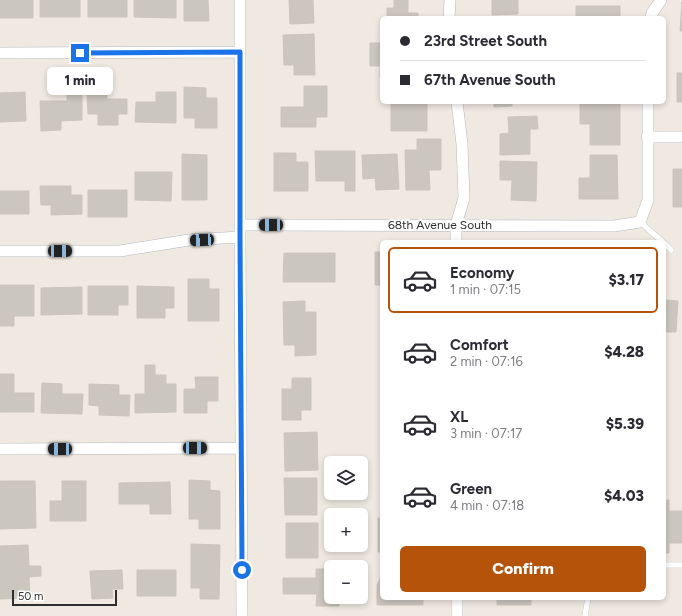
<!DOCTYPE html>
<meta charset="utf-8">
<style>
body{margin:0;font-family:Figtree,sans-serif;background:#f2f2f3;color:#2b2b33;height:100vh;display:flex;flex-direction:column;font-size:15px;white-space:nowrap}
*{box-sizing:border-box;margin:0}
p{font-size:13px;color:#7c7c81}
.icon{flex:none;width:22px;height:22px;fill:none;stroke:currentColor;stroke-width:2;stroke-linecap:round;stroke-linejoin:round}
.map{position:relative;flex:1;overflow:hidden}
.details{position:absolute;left:380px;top:240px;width:286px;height:360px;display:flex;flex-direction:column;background:#fff;border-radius:6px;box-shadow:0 2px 6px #0003}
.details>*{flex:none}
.hud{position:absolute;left:380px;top:16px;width:286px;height:88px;border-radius:6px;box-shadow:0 2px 6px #0003;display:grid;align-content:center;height:88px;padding:0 20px;background:#fff}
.buttons{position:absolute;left:324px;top:456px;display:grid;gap:8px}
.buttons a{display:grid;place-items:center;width:44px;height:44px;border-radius:6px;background:#fff;box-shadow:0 2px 6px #0003;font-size:20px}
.scale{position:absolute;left:12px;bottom:10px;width:105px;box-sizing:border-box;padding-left:4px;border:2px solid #2e2e2e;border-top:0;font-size:11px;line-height:14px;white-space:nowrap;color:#2e2e2e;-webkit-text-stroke:3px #fff;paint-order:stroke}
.end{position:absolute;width:18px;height:18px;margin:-9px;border:5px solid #1a73e8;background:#fff;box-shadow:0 0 0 2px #fff}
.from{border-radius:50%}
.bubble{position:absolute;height:28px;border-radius:6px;background:#fff;box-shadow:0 2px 6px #0003;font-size:13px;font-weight:800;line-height:28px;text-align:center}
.car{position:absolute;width:12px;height:24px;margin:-12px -6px;border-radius:5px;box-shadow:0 0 3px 1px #0007;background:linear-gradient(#222 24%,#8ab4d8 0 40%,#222 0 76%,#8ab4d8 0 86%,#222 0)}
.hud b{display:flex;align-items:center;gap:14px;height:38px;font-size:15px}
.hud b+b{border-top:1px solid #e1e1e2}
.hud i{width:10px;height:10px;background:#2b2b33}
ul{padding:7px 0 0;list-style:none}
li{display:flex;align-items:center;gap:12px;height:66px;margin:0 8px 6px;padding:0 12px;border:2px solid transparent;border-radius:6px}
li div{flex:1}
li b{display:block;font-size:15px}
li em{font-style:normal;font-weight:800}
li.active{border-color:#b45309}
li>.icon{width:36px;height:36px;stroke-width:1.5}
.cta{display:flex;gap:8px;margin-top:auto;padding:8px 20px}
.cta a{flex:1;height:46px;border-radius:6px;background:#b45309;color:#fff;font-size:16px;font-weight:800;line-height:46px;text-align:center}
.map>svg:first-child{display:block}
</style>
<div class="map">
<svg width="682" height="616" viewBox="0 0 682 616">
<rect width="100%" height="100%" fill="#efe9e1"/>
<path fill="#cbc7bf" stroke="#cbc5ba" d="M0,0H33V18H0Z
M40,0H80V17H40Z
M88,0H127V17H88Z
M134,0H176V18L134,17Z
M184,0H208L209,21H184Z
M289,0H313L314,23L290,24Z
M394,0H408V13H418V18H387V8H394Z
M492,0H518V14L492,15Z
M682,2V31H680Z
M576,6H620V18H576Z
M314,34L315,75H294V65H284L283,35Z
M370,43H382V78H380V66H370Z
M677,73H682V102H677Z
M304,86H327V117H316V127H281V107H304Z
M184,87L206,88V98H217V128H195V118H184Z
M82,90V120L61,121V130L41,131L40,101H67V91Z
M25,92L26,121L0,122V93Z
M87,92H107V99H127V114H118V125H98V114H88Z
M156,92H176V123L135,122L136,102H156Z
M391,102H427V131H391Z
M494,102H512V106L494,107Z
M580,103H620V145H590V124H580Z
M537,116L538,129H530V154L500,155V134L509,133L508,117Z
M417,139H441V170H429L430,190H406L405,150H417Z
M315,151H355V191H345V181H316Z
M274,153H296V162H308V191H274Z
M182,154L207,155V200H182Z
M397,154L399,189L376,190L375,178L363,179L362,155Z
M590,155H617L618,199H579V178H590Z
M500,161L537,162L536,201L511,200L512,180H500Z
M673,169H682V207H673Z
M135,172H172L171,201L135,200Z
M40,186H71V195H82V214L51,215V205H41Z
M88,190H127V217H88Z
M0,191H29V214H0Z
M375,252H382V285H375Z
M284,253H335V282H283Z
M188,279H209V289H219V321H188Z
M0,285H34V316H14V326H0Z
M88,286H128V305H118V315H88Z
M137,286L174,287V308H165V318H137Z
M82,287V314L41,315V288Z
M664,300L678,301L676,332H665V342Z
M305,301V312H316V355L295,356V345H284L283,302Z
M145,365H155V375H166V384H176V412L135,413V394H145Z
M0,374H14V393H34V412H0Z
M195,377H218V401H207V413H184V389H196Z
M292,378H311V410H301V420H282V389H292Z
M42,383L62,384V394H83L82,414L41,413Z
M89,384L119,385V395H130L129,416L99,415V406L89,405Z
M317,432L318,470L285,471L284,433Z
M284,478H317V515H285Z
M189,480L210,481V490L220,491V529H199V519H189Z
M0,481H35L36,528L0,529Z
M62,481H86V521H50V501H62Z
M170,482L171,514H150V504H119V483Z
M664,500H669V511H682V543H669V553H664Z
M378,518H382V552H378Z
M286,523H318V558H286Z
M191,544L220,545L219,599H200V588H191Z
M28,545L29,566H41V576L29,577L30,598L0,599V546Z
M316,569H331V597H339V606H316L317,594H283V578H316Z
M122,570L123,589H112L113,598L92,599L90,571Z
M137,570H176V596H137Z
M382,575V598H423V605H377V585Z
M497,598H531V605H497Z"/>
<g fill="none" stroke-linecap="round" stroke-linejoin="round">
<g stroke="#b4b7c1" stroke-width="6">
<path id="service" d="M640,222L663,242
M664,243L671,250
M664,565H682
M585,616L588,598"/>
</g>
<g stroke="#b4b7c1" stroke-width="12">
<path id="minor" d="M240,0V237L242,616
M449,18L450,0
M651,18L652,13L661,0
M0,53L240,52
M647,137H682
M240,225L614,226L640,222L648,200V102
M456,242V225L464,198L462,144L457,102
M0,251H120L189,240L240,237
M0,449L240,448
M457,598V616"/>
</g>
<use href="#service" stroke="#fff" stroke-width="5.5"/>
<use href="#minor" stroke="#fff" stroke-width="11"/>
</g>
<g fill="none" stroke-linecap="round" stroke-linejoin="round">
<path stroke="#1a73e8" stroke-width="5" d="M80,53L240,52V237L242,570"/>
</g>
<g text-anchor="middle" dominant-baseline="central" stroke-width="4" stroke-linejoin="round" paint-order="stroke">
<g font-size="12" fill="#2e2e2e" stroke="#fff">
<text x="440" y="225">68th Avenue South</text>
</g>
</g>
</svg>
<div class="buttons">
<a><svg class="icon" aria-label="layers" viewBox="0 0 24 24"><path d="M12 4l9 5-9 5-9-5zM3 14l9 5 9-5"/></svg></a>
<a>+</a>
<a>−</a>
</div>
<div class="scale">50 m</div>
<i class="end from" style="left:242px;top:570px"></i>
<i class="end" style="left:80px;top:53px"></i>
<div class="bubble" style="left:47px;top:67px;width:66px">1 min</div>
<i class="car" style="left:271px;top:225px;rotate:270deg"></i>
<i class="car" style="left:202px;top:240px;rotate:267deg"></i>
<i class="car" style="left:60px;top:251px;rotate:90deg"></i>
<i class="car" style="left:195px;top:448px;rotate:90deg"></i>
<i class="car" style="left:60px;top:449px;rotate:270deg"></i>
<div class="hud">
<b><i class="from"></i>23rd Street South</b>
<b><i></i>67th Avenue South</b>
</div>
<section class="details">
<ul>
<li class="active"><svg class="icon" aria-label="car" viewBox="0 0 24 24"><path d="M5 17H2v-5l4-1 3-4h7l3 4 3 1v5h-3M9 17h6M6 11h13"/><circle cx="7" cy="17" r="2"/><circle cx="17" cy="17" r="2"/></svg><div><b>Economy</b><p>1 min · 07:15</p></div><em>$3.17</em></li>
<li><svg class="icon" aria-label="car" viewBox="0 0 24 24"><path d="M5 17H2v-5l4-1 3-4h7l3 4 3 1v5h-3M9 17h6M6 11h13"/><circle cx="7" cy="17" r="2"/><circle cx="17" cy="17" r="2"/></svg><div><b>Comfort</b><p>2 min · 07:16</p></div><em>$4.28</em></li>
<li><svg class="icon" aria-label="car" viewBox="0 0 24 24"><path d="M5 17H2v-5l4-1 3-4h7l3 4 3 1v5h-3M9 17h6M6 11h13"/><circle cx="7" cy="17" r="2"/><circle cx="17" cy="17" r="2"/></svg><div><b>XL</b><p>3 min · 07:17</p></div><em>$5.39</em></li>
<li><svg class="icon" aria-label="car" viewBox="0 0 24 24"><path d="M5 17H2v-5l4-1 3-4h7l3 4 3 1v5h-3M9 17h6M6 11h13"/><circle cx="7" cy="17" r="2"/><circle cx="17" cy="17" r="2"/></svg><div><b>Green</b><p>4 min · 07:18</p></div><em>$4.03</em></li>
</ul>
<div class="cta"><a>Confirm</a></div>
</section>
</div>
